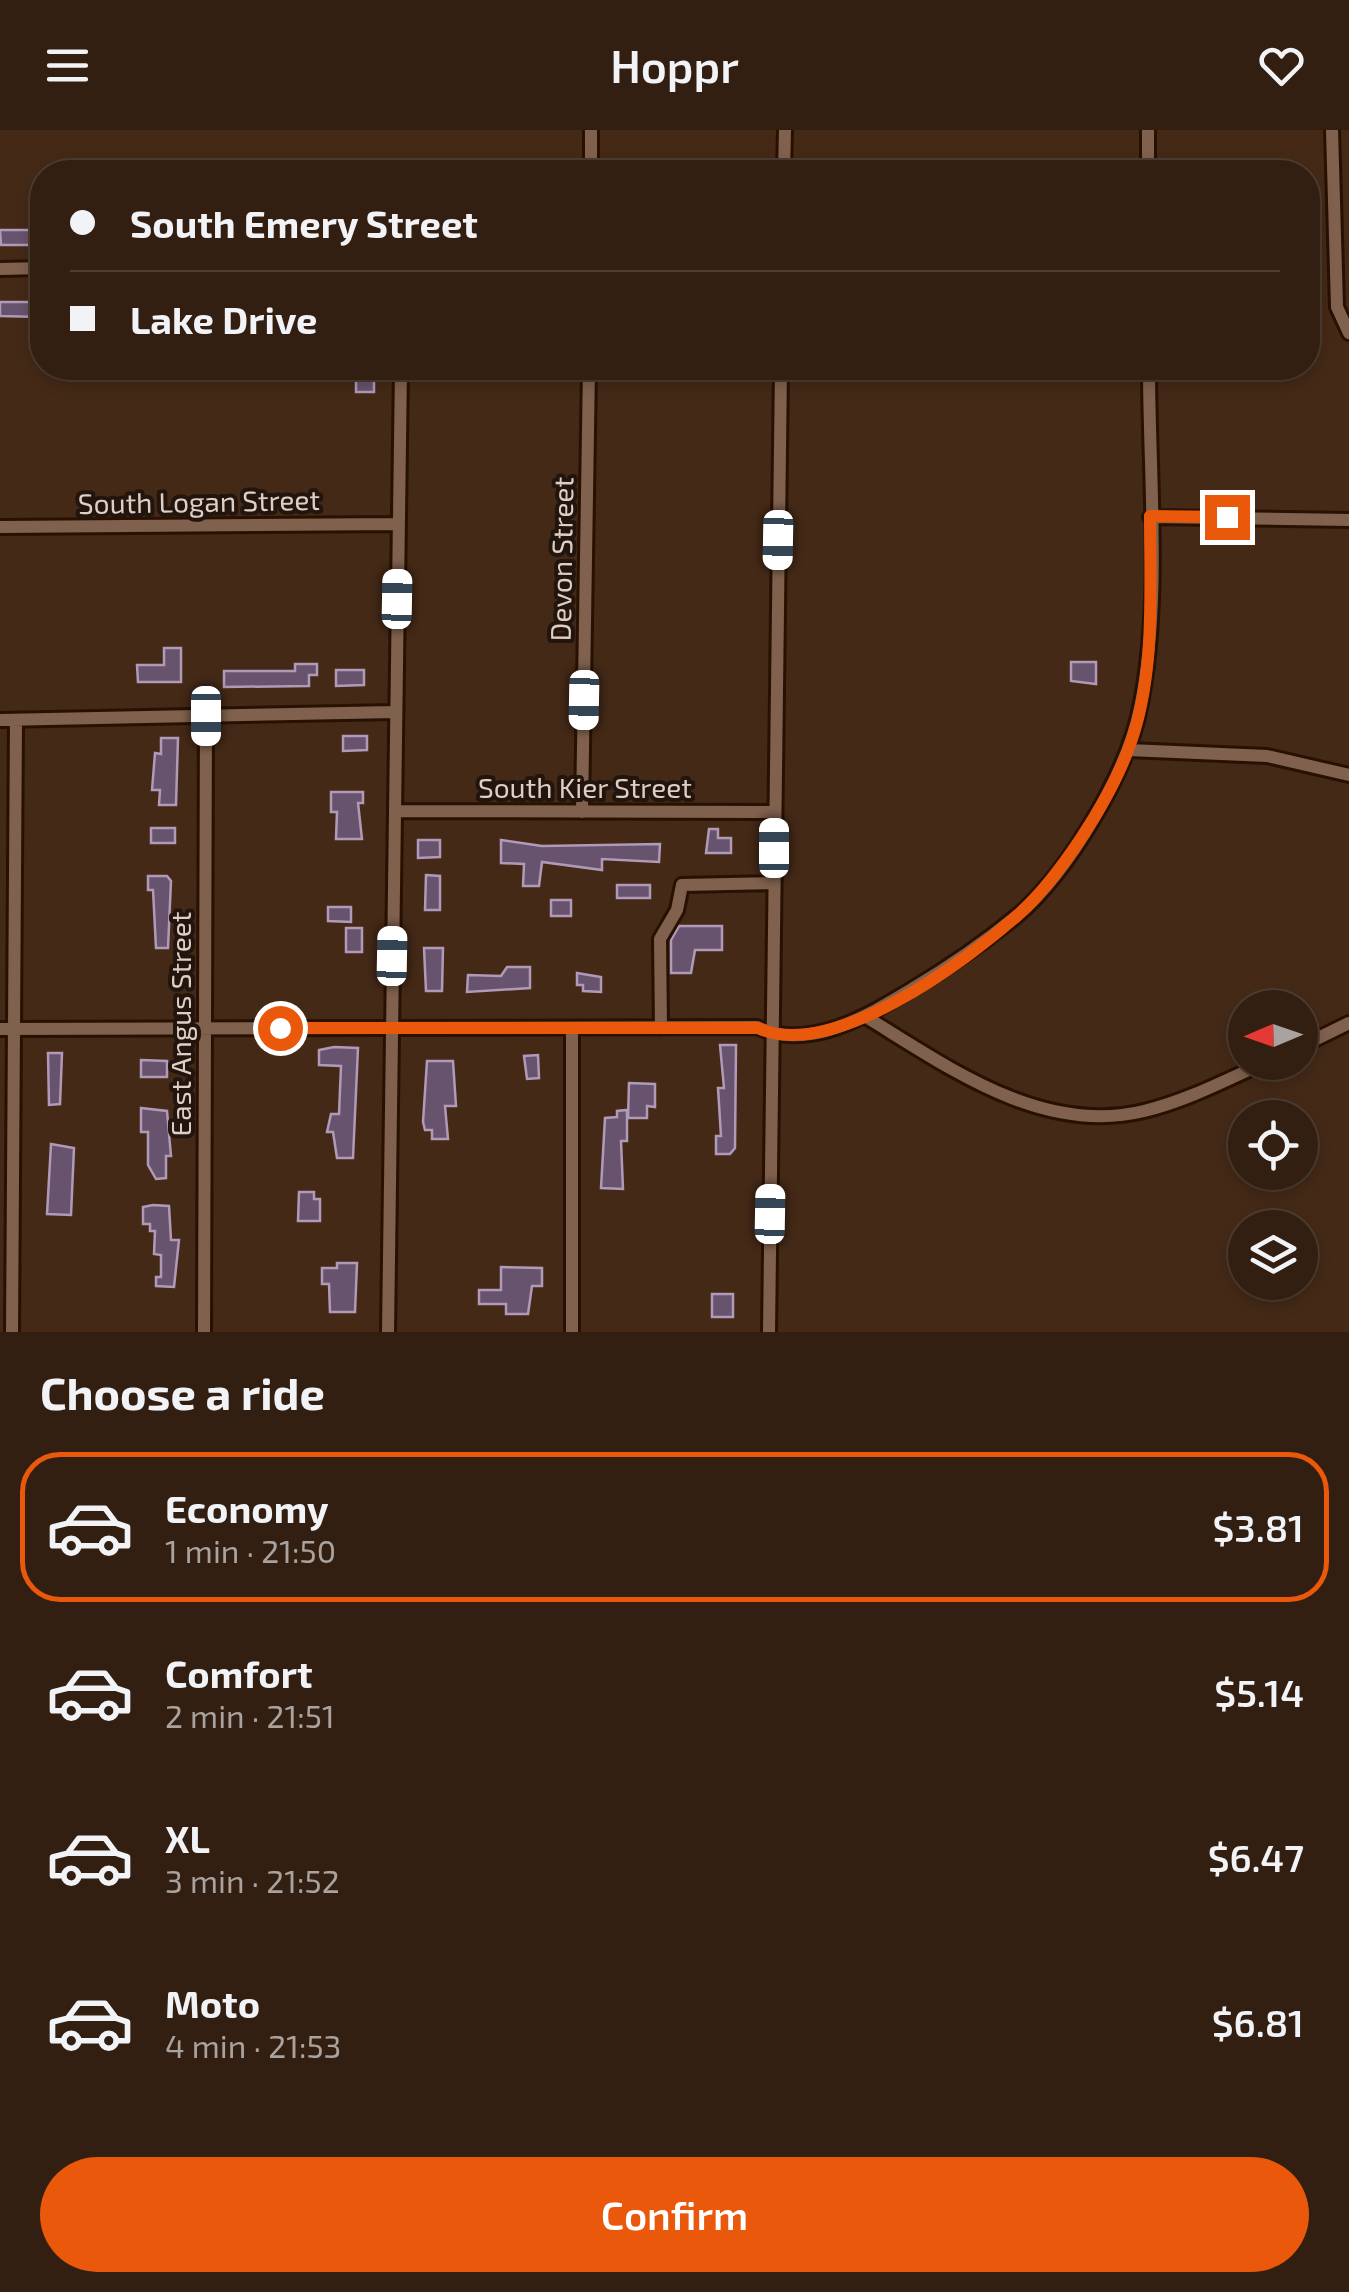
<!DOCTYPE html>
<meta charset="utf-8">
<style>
body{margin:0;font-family:"Exo 2",sans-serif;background:#3b271a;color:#f1f3f6;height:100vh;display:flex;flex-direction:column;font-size:38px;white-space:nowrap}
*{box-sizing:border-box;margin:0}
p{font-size:32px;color:#a9a29f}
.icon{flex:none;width:55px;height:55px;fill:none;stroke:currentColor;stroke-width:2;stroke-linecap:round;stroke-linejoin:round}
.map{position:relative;height:1202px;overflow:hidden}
.drawer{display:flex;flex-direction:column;background:#331f11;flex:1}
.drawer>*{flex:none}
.hud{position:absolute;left:30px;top:30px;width:1290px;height:220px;border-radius:40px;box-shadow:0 5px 15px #0003,0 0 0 2px #4e3d31;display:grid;align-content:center;height:220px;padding:0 40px;background:#331f11}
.needle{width:65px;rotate:268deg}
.buttons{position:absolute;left:1228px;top:860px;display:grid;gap:20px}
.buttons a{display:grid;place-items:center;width:90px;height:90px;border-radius:50%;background:#331f11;box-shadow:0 5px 15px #0003,0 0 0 2px #4e3d31;font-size:50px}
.end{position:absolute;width:45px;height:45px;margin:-22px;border:12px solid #ea580c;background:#fff;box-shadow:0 0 0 5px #fff}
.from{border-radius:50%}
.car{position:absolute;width:30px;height:60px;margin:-30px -15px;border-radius:12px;box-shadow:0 0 8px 2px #0007;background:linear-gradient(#fff 24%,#345 0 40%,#fff 0 76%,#345 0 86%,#fff 0)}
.hud b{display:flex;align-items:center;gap:35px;height:95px;font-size:38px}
.hud b+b{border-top:2px solid #4e3d31}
.hud i{width:25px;height:25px;background:#f1f3f6}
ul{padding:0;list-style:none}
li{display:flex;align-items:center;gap:30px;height:150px;margin:0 20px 15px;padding:0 20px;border:5px solid transparent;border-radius:40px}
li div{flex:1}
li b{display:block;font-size:38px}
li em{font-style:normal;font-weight:600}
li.selected{border-color:#ea580c}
li>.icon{width:90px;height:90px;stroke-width:1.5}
h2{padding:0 40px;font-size:45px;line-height:120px}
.cta{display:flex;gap:20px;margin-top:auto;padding:20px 40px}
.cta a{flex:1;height:115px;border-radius:60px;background:#ea580c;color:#fff;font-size:40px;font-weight:600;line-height:115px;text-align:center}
header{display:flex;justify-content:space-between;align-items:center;height:130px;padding:0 40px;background:#331f11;font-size:45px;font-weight:600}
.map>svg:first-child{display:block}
</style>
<header><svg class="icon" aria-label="menu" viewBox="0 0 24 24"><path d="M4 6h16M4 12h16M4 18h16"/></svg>Hoppr<svg class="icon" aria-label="heart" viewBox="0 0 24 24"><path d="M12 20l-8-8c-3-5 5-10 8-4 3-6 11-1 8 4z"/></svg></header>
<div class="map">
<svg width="1349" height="1202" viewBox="0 0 1349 1202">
<rect width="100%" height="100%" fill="#442917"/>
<path fill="#68536e" stroke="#b09ab7" stroke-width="2.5" d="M0,100H42V115H1Z
M0,172H40V187L0,186Z
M356,242H374V262H356Z
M164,518H181V552H138L137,535H164Z
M1071,532H1096V554L1071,551Z
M295,534H317V545H309V556L224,557V541H295Z
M336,540H364V555L336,556Z
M343,606H367V620L343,621Z
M161,608H178L176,675H159L160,660H152L155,623L161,624Z
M331,662H363V673H358L362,709H336L337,682H331Z
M151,698H175V713H151Z
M709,699H718V708H731V723H706Z
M418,710H440V727L418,728Z
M501,710L542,716L660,714L659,732L602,729V740L542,732L539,756H523L524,734L501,733Z
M426,745L440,746V780H425Z
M148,746H167L171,751L168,818H156L153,760H148Z
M617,755H650V768H617Z
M551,770H571V786H551Z
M328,777H351V792L328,791Z
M679,796H722V820H695L691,843H671V810Z
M346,798H362V822H346Z
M424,818H443L442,861H426Z
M507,837H530V858L467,862L468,845L501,846Z
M577,843L601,847V862L583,861V855H577Z
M720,915H736L735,1018L730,1024H716V1006H721L718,958H724Z
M334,917L358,918L353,1028H337L333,1002H327L331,984H339L341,936L319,935V920Z
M48,923H62L60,974L49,975Z
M538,925L539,948L527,949L524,926Z
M141,930L167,931V947H141Z
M427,931H453L456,976H445L448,1009H432V1000H425L423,992Z
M629,953L655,954V977L647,976V988H628Z
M141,978L167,981L171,1026H166V1048L156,1049L148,1035V1002H141Z
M627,980V1011H621L623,1059L601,1058L605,988L617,987V981Z
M51,1014L74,1018L71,1085L47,1084Z
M299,1062H314V1069H320V1091H298Z
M153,1075L169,1076L171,1110H179L174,1157L156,1156V1147H161V1125L154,1124L155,1101H150V1094H143V1077Z
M337,1133H357L355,1182H330L329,1154H322V1138H337Z
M501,1137L542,1138V1156H532L528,1184H506V1174H479V1160H501Z
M712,1164H733V1187H712Z"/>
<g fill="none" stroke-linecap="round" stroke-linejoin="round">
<g stroke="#291102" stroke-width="18">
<path id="minor" d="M1148,0V42
M1332,0L1337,177L1349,203
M591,42V0
M784,42L785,0
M0,139L42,138
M1150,387L1349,390
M0,397L398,394
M0,590L395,582
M1129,620L1267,626L1349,645
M395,681L775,682
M582,682L589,238
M866,887C948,937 1042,1006 1144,981C1186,971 1226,950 1266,932
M572,898V1202
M661,898L660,809L677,780L682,755L774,753
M0,899L757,897C809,922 869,885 912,859C949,837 985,812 1018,785C1069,741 1127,643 1140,578C1162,472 1149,346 1149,238
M1300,917L1349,893
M12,1202L16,590
M204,1202L206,585
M388,1202L401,238
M769,1202L781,238"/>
</g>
<use href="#minor" stroke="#80614e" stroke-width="12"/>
</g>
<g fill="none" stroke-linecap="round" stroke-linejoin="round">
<path stroke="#ea580c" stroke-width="12" d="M280,898H758C831,932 965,832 1019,784C1059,748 1109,671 1128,620C1156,548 1150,463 1150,386L1227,387"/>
</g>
<g text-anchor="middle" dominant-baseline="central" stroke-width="8" stroke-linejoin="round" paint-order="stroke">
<g font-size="28" fill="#dfcec3" stroke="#21150d">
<text transform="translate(199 371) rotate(-1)">South Logan Street</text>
<text transform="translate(561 429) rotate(-89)">Devon Street</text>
<text x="585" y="657">South Kier Street</text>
<text transform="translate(180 894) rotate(-90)">East Angus Street</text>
</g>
</g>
</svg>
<div class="buttons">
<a><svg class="needle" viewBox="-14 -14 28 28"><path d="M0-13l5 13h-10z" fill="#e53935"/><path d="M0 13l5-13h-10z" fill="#a9a29f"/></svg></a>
<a><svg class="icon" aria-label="locate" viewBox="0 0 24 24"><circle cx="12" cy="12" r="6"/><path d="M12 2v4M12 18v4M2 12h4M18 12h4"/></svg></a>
<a><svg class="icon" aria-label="layers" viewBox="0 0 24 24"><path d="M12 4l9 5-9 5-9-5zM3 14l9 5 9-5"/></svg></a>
</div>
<i class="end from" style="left:280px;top:898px"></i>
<i class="end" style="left:1227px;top:387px"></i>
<i class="car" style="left:778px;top:410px;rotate:181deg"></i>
<i class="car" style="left:397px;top:469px;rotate:1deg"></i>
<i class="car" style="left:584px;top:570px;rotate:181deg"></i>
<i class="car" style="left:206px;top:586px;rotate:180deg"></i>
<i class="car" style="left:774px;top:718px;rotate:0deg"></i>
<i class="car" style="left:392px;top:826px;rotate:1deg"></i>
<i class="car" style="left:770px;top:1084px;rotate:1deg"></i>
<div class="hud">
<b><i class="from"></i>South Emery Street</b>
<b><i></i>Lake Drive</b>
</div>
</div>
<section class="drawer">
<h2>Choose a ride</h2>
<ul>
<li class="selected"><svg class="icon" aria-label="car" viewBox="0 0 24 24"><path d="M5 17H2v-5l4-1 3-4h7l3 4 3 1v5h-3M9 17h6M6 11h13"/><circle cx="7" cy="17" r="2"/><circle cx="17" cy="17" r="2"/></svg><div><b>Economy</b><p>1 min · 21:50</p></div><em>$3.81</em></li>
<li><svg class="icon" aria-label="car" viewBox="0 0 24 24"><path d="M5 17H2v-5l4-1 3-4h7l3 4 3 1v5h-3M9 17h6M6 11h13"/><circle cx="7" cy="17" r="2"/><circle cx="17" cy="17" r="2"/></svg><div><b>Comfort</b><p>2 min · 21:51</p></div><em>$5.14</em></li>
<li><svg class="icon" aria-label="car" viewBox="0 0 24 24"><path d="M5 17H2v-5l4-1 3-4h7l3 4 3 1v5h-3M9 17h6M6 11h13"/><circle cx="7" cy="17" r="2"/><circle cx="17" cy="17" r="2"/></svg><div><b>XL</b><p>3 min · 21:52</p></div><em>$6.47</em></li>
<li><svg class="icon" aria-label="car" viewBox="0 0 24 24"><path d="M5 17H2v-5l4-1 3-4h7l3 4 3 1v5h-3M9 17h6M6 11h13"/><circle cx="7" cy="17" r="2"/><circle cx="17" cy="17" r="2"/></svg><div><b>Moto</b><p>4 min · 21:53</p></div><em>$6.81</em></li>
</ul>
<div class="cta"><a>Confirm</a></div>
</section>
